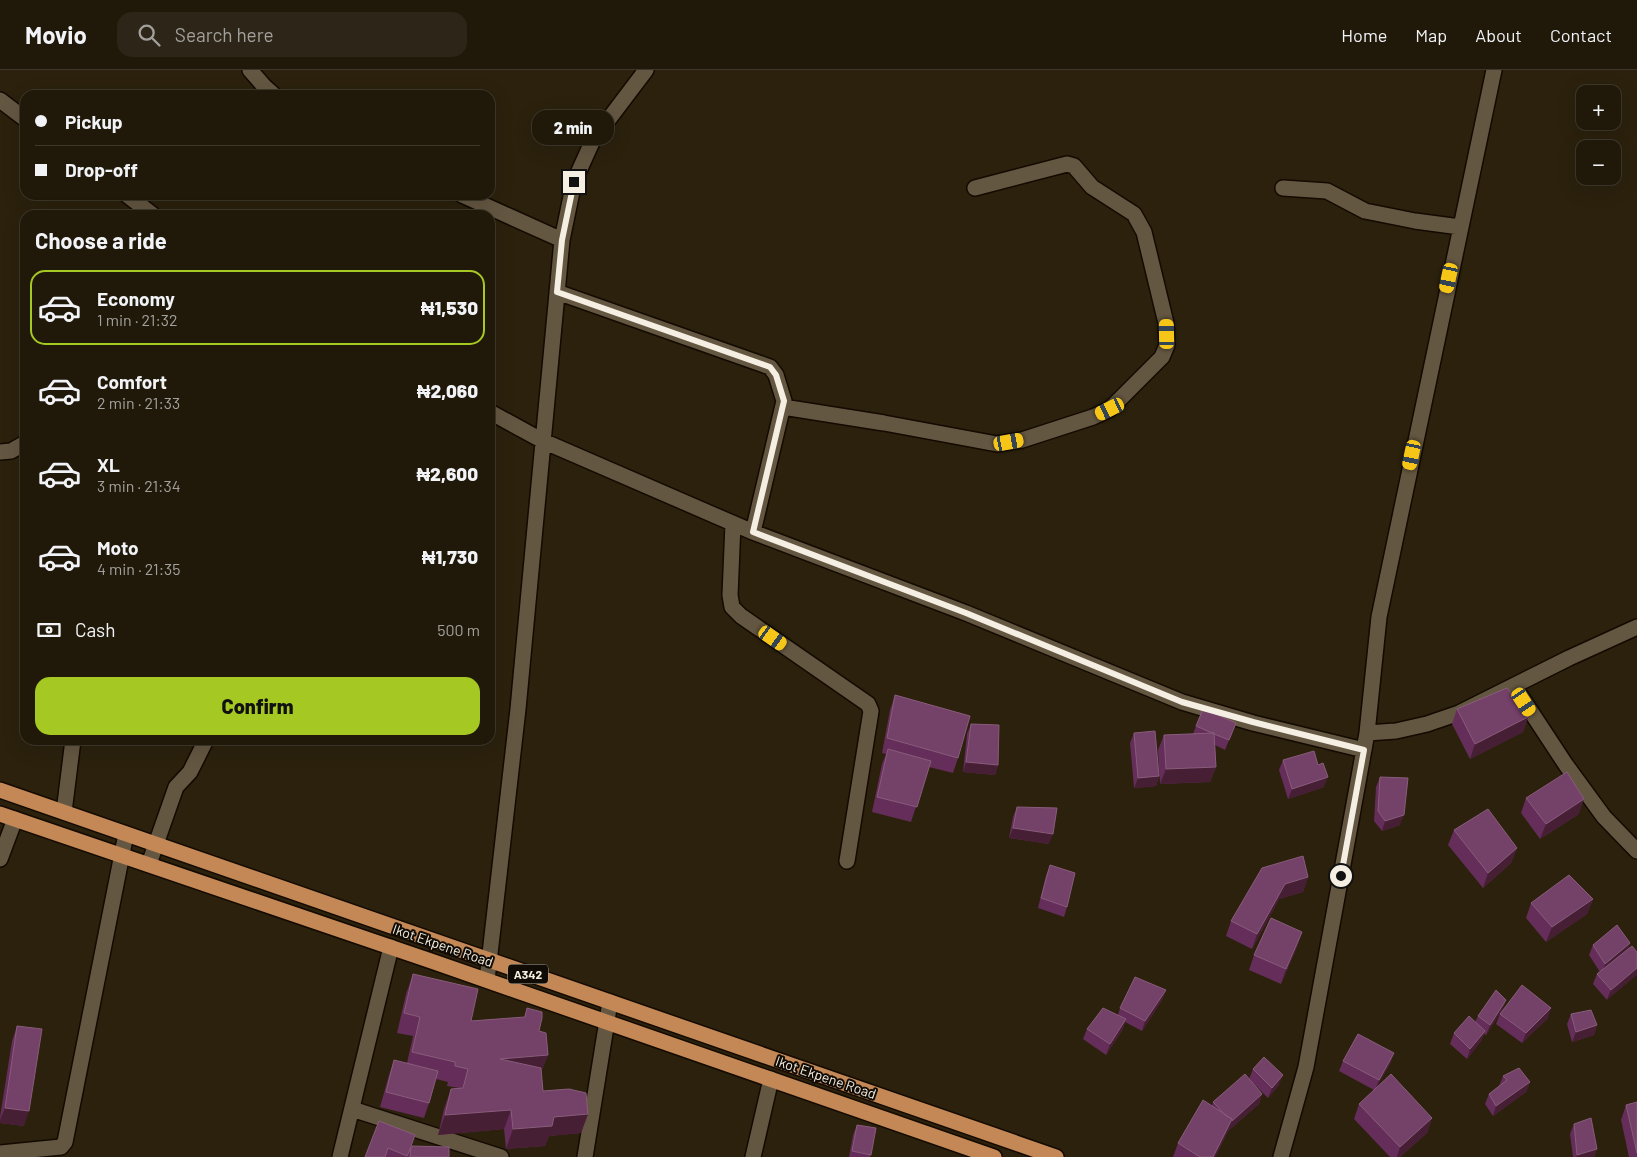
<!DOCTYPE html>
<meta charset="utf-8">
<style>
body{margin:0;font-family:Barlow,sans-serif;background:#2d2618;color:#f1f3f6;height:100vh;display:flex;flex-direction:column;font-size:19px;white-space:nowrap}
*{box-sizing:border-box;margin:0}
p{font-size:16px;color:#a2a09c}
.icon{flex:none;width:28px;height:28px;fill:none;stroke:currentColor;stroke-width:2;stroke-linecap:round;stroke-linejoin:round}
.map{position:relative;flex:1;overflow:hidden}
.drawer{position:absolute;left:20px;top:140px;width:475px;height:535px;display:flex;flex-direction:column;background:#20190a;border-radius:15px;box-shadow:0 5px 20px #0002,0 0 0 1px #3d382b}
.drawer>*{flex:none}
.banner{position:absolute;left:20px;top:20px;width:475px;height:110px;border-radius:15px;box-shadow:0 5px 20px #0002,0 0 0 1px #3d382b;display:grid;align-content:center;height:110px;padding:0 15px;background:#20190a}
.tools{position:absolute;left:1576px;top:15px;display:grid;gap:10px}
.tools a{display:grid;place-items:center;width:45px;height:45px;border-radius:10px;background:#20190a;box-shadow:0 5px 20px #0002,0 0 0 1px #3d382b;font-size:25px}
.end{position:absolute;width:22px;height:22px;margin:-11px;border:6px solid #f5eee2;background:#111;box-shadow:0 0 0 2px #111}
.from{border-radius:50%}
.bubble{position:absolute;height:35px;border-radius:15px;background:#20190a;box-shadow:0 5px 20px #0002,0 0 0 1px #3d382b;font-size:16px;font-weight:800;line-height:35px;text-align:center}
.car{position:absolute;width:15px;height:30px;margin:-15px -8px;border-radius:6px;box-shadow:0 0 4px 1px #0007;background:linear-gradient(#f5c518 24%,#345 0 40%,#f5c518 0 76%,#345 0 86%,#f5c518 0)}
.banner b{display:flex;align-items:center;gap:18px;height:48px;font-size:19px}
.banner b+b{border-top:1px solid #3d382b}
.banner i{width:12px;height:12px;background:#f1f3f6}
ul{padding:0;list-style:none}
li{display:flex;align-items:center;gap:15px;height:75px;margin:0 10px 8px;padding:0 5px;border:2px solid transparent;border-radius:15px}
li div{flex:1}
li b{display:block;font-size:19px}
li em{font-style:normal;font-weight:800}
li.current{border-color:#a5c823}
li>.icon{width:45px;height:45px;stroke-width:1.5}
h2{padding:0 15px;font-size:22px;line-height:60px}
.pay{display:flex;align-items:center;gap:12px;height:55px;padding:0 15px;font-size:19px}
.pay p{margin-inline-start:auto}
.cta{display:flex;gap:10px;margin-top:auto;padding:10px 15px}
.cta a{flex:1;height:58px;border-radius:15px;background:#a5c823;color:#111;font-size:20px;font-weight:800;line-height:58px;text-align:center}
header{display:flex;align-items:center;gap:30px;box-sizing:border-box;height:70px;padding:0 25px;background:#20190a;border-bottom:1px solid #3d382b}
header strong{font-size:24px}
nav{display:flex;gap:28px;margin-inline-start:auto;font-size:18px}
.search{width:350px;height:45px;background:#2d2618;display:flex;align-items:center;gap:12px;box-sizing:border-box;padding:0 18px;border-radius:15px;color:#a2a09c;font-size:19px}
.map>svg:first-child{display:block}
</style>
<header>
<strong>Movio</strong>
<div class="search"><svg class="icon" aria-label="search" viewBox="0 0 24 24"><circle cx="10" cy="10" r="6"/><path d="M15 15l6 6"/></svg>Search here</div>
<nav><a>Home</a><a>Map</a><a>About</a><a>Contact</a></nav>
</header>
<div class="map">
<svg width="1637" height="1087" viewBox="0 0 1637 1087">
<rect width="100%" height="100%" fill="#2b210d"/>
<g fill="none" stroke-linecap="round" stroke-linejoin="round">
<g stroke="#140a00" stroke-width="18">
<path id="minor" d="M250,0L264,16L274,25
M0,30L25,49
M1283,118L1327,121L1365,141L1415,151L1460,157
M127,125L153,145
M462,125L562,170
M557,222L770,297L776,305L784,331L753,462
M783,337L884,353L997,374L1022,370L1093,347L1110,339L1162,287L1167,275L1166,253L1144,162L1134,144L1092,117L1074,96L1067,94L975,118
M490,342L543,371L753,462L966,543L1182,632L1253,653L1364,680
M0,382L11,381L25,373
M733,454L730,525L732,537L741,546L868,634L871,641L847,791
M1514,616L1566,695L1604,747L1637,781
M1367,663L1396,661L1427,654L1459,643L1569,588L1637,557
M64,742L73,670
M0,789L15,749
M149,794L176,717L190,702L206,670
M487,910L518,639L562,170L574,112L593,70L646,0
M352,1039L501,1087
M0,1083L61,1077L65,1072L126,764
M340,1087L391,877
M585,1087L610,932
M753,1087L771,1009
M1281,1087L1306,997L1367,663L1379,547L1494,0"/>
</g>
<g stroke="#140a00" stroke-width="18">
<path id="trunk" d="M0,720L1056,1087
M0,744L434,892L994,1087"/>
</g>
<use href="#minor" stroke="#645742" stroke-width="15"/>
<use href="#trunk" stroke="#c48856" stroke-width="15"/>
</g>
<path fill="#652d59" d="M895,625L958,688L953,703L929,697L911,752L872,742L882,694L886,684L882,683L890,640Z
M1457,639L1528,647L1523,662L1470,689L1452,654Z
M971,654L998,695L995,705L963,702L967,664Z
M1196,656L1232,663L1225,680L1215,675L1216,697L1210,712L1160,714L1158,680L1164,665L1193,664Z
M1134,663L1159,706L1156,716L1134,718L1130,673Z
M1283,690L1324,717L1288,729L1279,700Z
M1380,707L1400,755L1382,761L1374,751L1376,717Z
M1526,728L1579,744L1540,769L1521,743Z
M1017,737L1049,774L1009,768L1013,747Z
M1454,760L1517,778L1511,793L1483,818L1448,775Z
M1050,795L1067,837L1064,847L1038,838L1046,805Z
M1308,807L1303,822L1279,829L1252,879L1226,866L1231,851Z
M1593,829L1587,844L1546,872L1526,848L1531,833Z
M1302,862L1297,877L1281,914L1249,900L1254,885Z
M1630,873L1628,879L1607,930L1593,914L1597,904L1600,902L1589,885L1593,875Z
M413,904L471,951L524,947L527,938L539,961L548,985L541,1002L543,1021L588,1044L581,1063L549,1066L545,1076L506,1079L504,1059L438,1065L444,1039L451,1019L459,1018L447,1016L448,1012L436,1009L429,1033L424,1048L380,1037L389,1005L394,990L407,993L413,966L397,963L406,924Z
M1166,920L1162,930L1142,961L1125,952L1123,959L1106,985L1083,969L1087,959L1118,945L1120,938Z
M1506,930L1502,940L1486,965L1484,964L1481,971L1467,989L1450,974L1454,963L1475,952L1478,946Z
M1500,944L1548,948L1522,973L1496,954Z
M1571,944L1597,955L1594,965L1572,972L1567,954Z
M17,956L24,1056L0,1053V1047L12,971Z
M1394,983L1390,994L1376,1018L1432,1048L1427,1063L1400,1087H1390L1354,1049L1359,1034L1374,1020L1339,1001L1343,991Z
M1253,999L1279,1015L1268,1028L1253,1013L1262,1024L1259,1034L1228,1061L1215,1087H1173L1178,1073L1212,1036L1213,1032L1249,1009Z
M1503,1006L1530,1012L1526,1022L1493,1046L1485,1034L1489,1024L1499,1016Z
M1637,1032V1087H1629L1621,1050L1626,1035Z
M379,1051L411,1076L449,1087H365Z
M1574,1054L1597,1079L1594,1087H1573L1570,1064Z
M857,1055L871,1085L870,1087H849L853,1065Z"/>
<path fill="#471f35" d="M1528,647L1523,662L1470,689L1475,674Z
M966,692L998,695L995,705L963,702Z
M1216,697L1210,712L1160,714L1166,699Z
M1159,706L1156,716L1134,718L1138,708Z
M1328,707L1324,717L1288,729L1292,719Z
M1584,729L1579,744L1540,769L1546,754Z
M1404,745L1400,755L1382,761L1385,751Z
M1013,758L1053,764L1049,774L1009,768Z
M1517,778L1511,793L1483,818L1488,803Z
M1308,807L1303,822L1279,829L1252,879L1257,864L1285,814Z
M1593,829L1587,844L1546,872L1552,857Z
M1302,862L1297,877L1281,914L1286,899Z
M1630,873L1627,883L1602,904L1605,894Z
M1637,898V905L1607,930L1611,920Z
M1166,920L1162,930L1142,961L1145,951Z
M1506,930L1502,940L1486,965L1490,955Z
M1551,938L1548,948L1522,973L1526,963Z
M1126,949L1123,959L1106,985L1110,974Z
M1597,955L1594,965L1572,972L1576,962Z
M1485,961L1481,971L1467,989L1470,979Z
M1394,983L1390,994L1375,1020L1379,1010Z
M548,985L540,1004L500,989Z
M1283,1005L1279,1015L1268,1028L1272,1018Z
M1530,1012L1526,1022L1493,1046L1496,1036Z
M1262,1024L1259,1034L1228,1061L1215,1087H1213L1232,1049Z
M5,1038L29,1041L24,1056L0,1053V1050Z
M511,1040L504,1059L438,1065L445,1045Z
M588,1044L581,1063L549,1066L545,1076L506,1079L513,1059L554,1047Z
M1432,1048L1427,1063L1400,1087H1397L1400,1077Z
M1597,1079L1594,1087H1576L1577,1085Z"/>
<path fill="#744168" stroke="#885c7b" d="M1507,618L1528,647L1475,674L1457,639Z
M895,625L970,646L958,688L887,668Z
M1203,639L1236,653L1229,670L1214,664V663H1212L1196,656Z
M971,654L999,655L998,695L966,692Z
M1155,661L1159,706L1138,708L1134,663Z
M1214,663L1216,697L1166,699L1164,665Z
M888,679L931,691L917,737L877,727Z
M1314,681L1318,695L1323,693L1328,707L1292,719L1283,690Z
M1567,702L1584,729L1546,754L1526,728Z
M1380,707L1408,708L1404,745L1385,751L1378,741Z
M1017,737L1057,738L1053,764L1013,758Z
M1488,739L1517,778L1488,803L1454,760Z
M1303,786L1308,807L1285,814L1257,864L1231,851L1262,798Z
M1050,795L1075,803L1067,837L1041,828Z
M1569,805L1593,829L1552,857L1531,833Z
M1271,848L1302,862L1286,899L1254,885Z
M1617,855L1630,873L1605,894L1593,875Z
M1632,876L1637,882V898L1611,920L1597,904Z
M413,904L478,919L471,951L525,947L527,938L542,942V948L539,961L546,963L548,985L500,989L541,998L543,1021L569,1019L586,1023L588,1044L554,1047L552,1056L513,1059L511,1040L445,1045L451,1019L463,1018L468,999L455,996V992L412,982L420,947L404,943Z
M1135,907L1166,920L1145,951L1120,938Z
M1522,915L1551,938L1526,963L1500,944Z
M1496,920L1506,930L1490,955L1478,946Z
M1103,938L1126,949L1110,974L1087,959Z
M1591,940L1597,955L1576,962L1571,944Z
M1469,946L1485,961L1470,979L1454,963Z
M17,956L42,959L29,1041L5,1038Z
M1358,964L1394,983L1379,1010L1343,991Z
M1264,987L1283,1005L1272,1018L1253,999Z
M394,990L438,1001L429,1033L386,1022Z
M1519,998L1530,1012L1496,1036L1489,1024L1507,1010L1503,1006Z
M1245,1004L1262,1024L1232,1051V1049L1225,1045L1213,1032Z
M1391,1004L1432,1048L1400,1077L1359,1034Z
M1203,1030L1232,1049L1213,1087H1200L1178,1073Z
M1637,1032V1083L1626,1035Z
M1591,1048L1597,1079L1577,1085L1574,1054Z
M379,1051L415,1065L411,1076L449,1077V1087H410L411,1077L407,1086L388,1078L385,1087H365Z
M857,1055L876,1058L871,1085L852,1081Z"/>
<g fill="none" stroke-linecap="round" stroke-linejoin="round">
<path stroke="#f5eee2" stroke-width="6" d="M574,112L562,170L557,222L770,297L776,305L784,331L753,462L966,543L1182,632L1253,652L1364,680L1341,806"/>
</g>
<g text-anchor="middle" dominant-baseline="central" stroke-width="4" stroke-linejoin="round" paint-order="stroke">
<rect fill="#100b04" stroke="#b0aa9f" stroke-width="1" x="508" y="894.5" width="40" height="19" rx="4"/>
<g font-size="12" font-weight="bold" fill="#f5eee2">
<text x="528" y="904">A342</text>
</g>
<g font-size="14" fill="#f5eee2" stroke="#100b04">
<text transform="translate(443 875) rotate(19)">Ikot Ekpene Road</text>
<text transform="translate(826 1007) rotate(19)">Ikot Ekpene Road</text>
</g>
</g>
</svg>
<div class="tools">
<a>+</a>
<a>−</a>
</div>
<i class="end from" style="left:1341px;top:806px"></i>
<i class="end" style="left:574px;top:112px"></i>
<div class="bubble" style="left:532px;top:40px;width:82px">2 min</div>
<i class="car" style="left:1449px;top:208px;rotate:192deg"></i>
<i class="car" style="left:1167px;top:264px;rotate:359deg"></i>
<i class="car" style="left:1110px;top:339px;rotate:244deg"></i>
<i class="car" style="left:1009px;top:372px;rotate:80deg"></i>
<i class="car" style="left:1412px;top:385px;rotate:192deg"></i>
<i class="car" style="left:773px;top:568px;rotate:125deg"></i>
<i class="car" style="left:1524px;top:632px;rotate:147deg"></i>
<div class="banner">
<b><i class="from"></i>Pickup</b>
<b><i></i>Drop-off</b>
</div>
<section class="drawer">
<h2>Choose a ride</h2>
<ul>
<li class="current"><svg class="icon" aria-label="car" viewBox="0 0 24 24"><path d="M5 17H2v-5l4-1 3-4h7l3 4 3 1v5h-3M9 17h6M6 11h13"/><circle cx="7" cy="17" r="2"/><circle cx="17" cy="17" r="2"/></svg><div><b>Economy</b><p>1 min · 21:32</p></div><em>₦1,530</em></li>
<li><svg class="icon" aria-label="car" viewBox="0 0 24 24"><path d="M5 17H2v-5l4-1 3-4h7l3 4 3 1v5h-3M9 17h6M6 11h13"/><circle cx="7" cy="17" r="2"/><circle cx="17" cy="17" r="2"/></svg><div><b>Comfort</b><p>2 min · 21:33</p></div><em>₦2,060</em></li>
<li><svg class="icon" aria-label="car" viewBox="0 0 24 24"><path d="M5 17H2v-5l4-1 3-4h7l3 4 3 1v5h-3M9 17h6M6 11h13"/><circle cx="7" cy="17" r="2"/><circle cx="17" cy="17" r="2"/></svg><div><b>XL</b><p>3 min · 21:34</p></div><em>₦2,600</em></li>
<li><svg class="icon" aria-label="car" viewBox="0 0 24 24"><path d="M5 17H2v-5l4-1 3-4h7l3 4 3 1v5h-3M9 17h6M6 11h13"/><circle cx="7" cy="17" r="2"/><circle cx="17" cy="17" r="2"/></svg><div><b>Moto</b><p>4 min · 21:35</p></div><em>₦1,730</em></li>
</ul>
<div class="pay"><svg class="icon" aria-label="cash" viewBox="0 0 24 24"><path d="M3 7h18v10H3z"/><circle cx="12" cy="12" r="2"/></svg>Cash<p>500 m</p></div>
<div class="cta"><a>Confirm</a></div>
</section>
</div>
